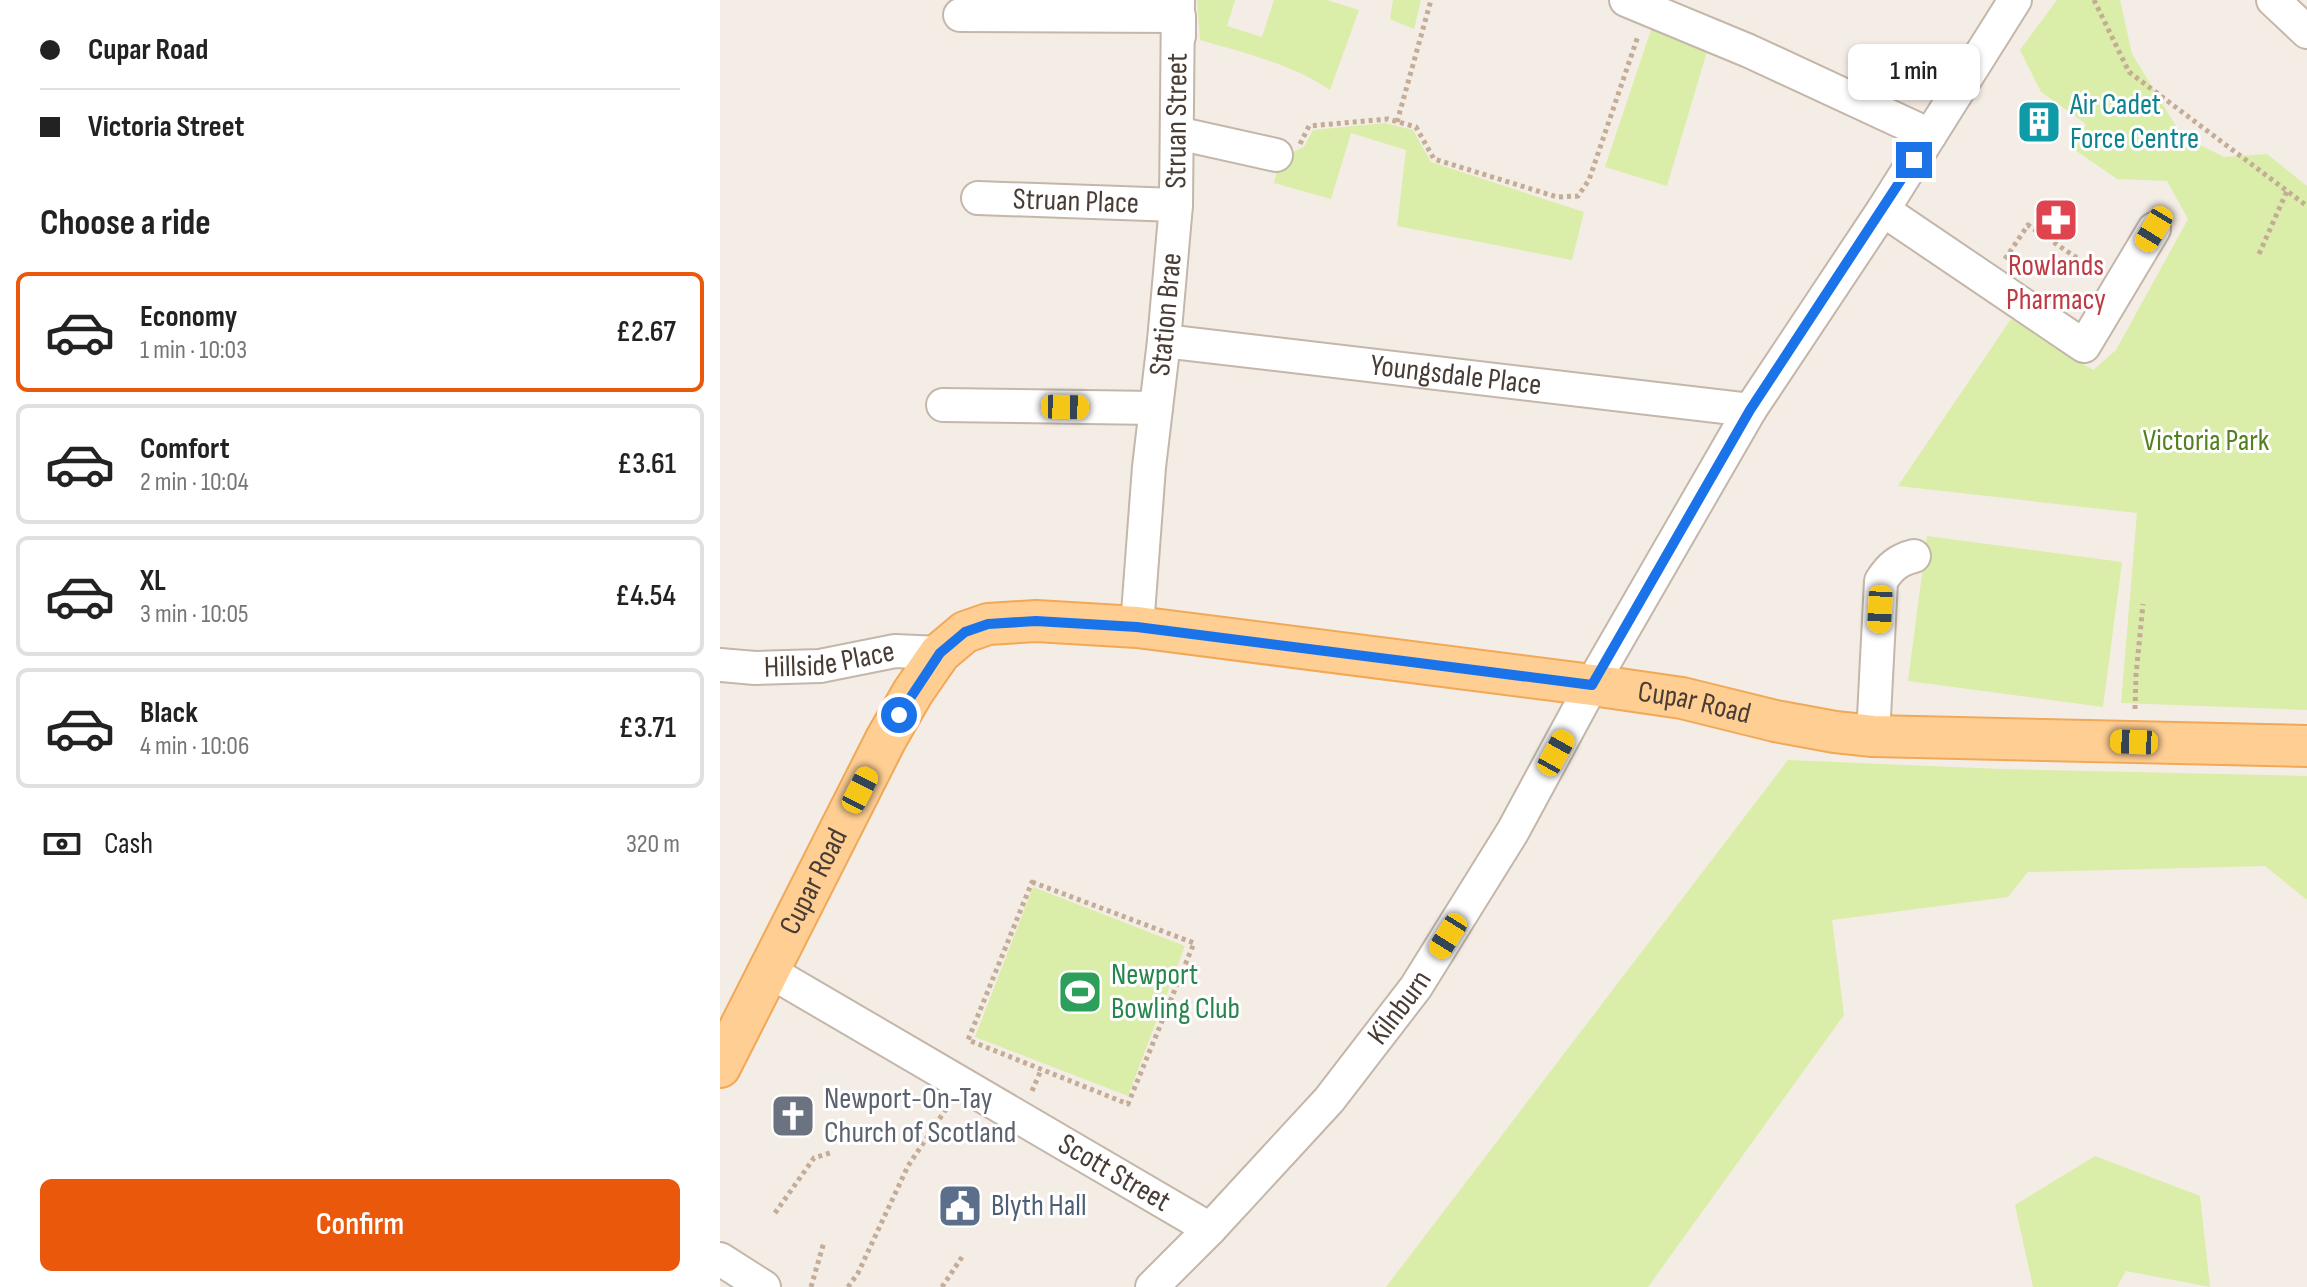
<!DOCTYPE html>
<meta charset="utf-8">
<style>
body{margin:0;font-family:"Sofia Sans Condensed",sans-serif;background:#f6f6f6;color:#222;height:100vh;display:flex;flex-direction:column;font-size:30px;white-space:nowrap}
*{box-sizing:border-box;margin:0}
p{font-size:26px;color:#767676}
.icon{flex:none;width:44px;height:44px;fill:none;stroke:currentColor;stroke-width:2;stroke-linecap:round;stroke-linejoin:round}
.map{position:relative;flex:1;overflow:hidden}
.drawer{display:flex;flex-direction:column;background:#fff;width:720px}
.drawer>*{flex:none}
.hud{display:grid;align-content:center;height:176px;padding:0 40px;background:#fff}
.end{position:absolute;width:36px;height:36px;margin:-18px;border:10px solid #1a73e8;background:#fff;box-shadow:0 0 0 4px #fff}
.from{border-radius:50%}
.bubble{position:absolute;height:56px;border-radius:12px;background:#fff;box-shadow:0 2px 6px #0004;font-size:26px;font-weight:600;line-height:56px;text-align:center}
.car{position:absolute;width:24px;height:48px;margin:-24px -12px;border-radius:10px;box-shadow:0 0 6px 2px #0007;background:linear-gradient(#f5c518 24%,#345 0 40%,#f5c518 0 76%,#345 0 86%,#f5c518 0)}
.hud b{display:flex;align-items:center;gap:28px;height:76px;font-size:30px}
.hud b+b{border-top:2px solid #e0e0e0}
.hud i{width:20px;height:20px;background:#222}
ul{padding:0;list-style:none}
li{display:flex;align-items:center;gap:24px;height:120px;margin:0 16px 12px;padding:0 24px;border:4px solid #e0e0e0;border-radius:12px}
li div{flex:1}
li b{display:block;font-size:30px}
li em{font-style:normal;font-weight:600}
li.current{border-color:#ea580c}
li>.icon{width:72px;height:72px;stroke-width:1.5}
h2{padding:0 40px;font-size:36px;line-height:96px}
.pay{display:flex;align-items:center;gap:20px;height:88px;padding:0 40px;font-size:30px}
.pay p{margin-inline-start:auto}
.action{display:flex;gap:16px;margin-top:auto;padding:16px 40px}
.action a{flex:1;height:92px;border-radius:12px;background:#ea580c;color:#fff;font-size:32px;font-weight:600;line-height:92px;text-align:center}
main{display:flex;flex:1;min-height:0}
.map>svg:first-child{display:block}
</style>
<main>
<section class="drawer">
<div class="hud">
<b><i class="from"></i>Cupar Road</b>
<b><i></i>Victoria Street</b>
</div>
<h2>Choose a ride</h2>
<ul>
<li class="current"><svg class="icon" aria-label="car" viewBox="0 0 24 24"><path d="M5 17H2v-5l4-1 3-4h7l3 4 3 1v5h-3M9 17h6M6 11h13"/><circle cx="7" cy="17" r="2"/><circle cx="17" cy="17" r="2"/></svg><div><b>Economy</b><p>1 min · 10:03</p></div><em>£2.67</em></li>
<li><svg class="icon" aria-label="car" viewBox="0 0 24 24"><path d="M5 17H2v-5l4-1 3-4h7l3 4 3 1v5h-3M9 17h6M6 11h13"/><circle cx="7" cy="17" r="2"/><circle cx="17" cy="17" r="2"/></svg><div><b>Comfort</b><p>2 min · 10:04</p></div><em>£3.61</em></li>
<li><svg class="icon" aria-label="car" viewBox="0 0 24 24"><path d="M5 17H2v-5l4-1 3-4h7l3 4 3 1v5h-3M9 17h6M6 11h13"/><circle cx="7" cy="17" r="2"/><circle cx="17" cy="17" r="2"/></svg><div><b>XL</b><p>3 min · 10:05</p></div><em>£4.54</em></li>
<li><svg class="icon" aria-label="car" viewBox="0 0 24 24"><path d="M5 17H2v-5l4-1 3-4h7l3 4 3 1v5h-3M9 17h6M6 11h13"/><circle cx="7" cy="17" r="2"/><circle cx="17" cy="17" r="2"/></svg><div><b>Black</b><p>4 min · 10:06</p></div><em>£3.71</em></li>
</ul>
<div class="pay"><svg class="icon" aria-label="cash" viewBox="0 0 24 24"><path d="M3 7h18v10H3z"/><circle cx="12" cy="12" r="2"/></svg>Cash<p>320 m</p></div>
<div class="action"><a>Confirm</a></div>
</section>
<div class="map">
<svg width="1587" height="1287" viewBox="0 0 1587 1287">
<rect width="100%" height="100%" fill="#f4ede5"/>
<path fill="#daeda9" d="M477,0H515L507,26L542,37L554,0H607L639,10L610,90C572,64 525,53 480,40Z
M673,0H701L694,29L670,19Z
M1337,0H1400L1412,54L1462,136L1504,157L1547,154L1587,186V710L1401,703L1417,513L1178,486L1291,319L1373,370L1396,350L1468,219L1447,181L1397,179L1355,150L1366,124L1321,92L1300,50Z
M933,24L988,48L947,186L885,167Z
M665,123L693,130L711,162L864,212L852,260L677,226L686,150L631,133L611,199L554,183L560,158L584,147L593,130Z
M1207,536L1402,562L1383,707L1188,681Z
M1068,760L1281,769L1587,776V900L1545,866L1308,872L1288,897L1112,920L1124,1015L928,1287H666Z
M313,887L465,946L408,1096L255,1037Z
M1375,1156L1480,1196L1490,1287L1406,1271L1397,1287H1313L1295,1205Z"/>
<g fill="none" stroke-linecap="round" stroke-linejoin="round">
<g stroke="#c4b6a9" stroke-width="36">
<g id="minor">
<path d="M906,0L1029,51L1210,135"/>
<path d="M1553,0L1587,32"/>
<path d="M240,15L459,16V36"/>
<path d="M457,133L556,155"/>
<path id="s1" d="M258,198L456,205V186"/>
<path d="M1163,210L1364,346L1434,229"/>
<path id="s2" d="M444,341L1030,410"/>
<path d="M223,405L436,408"/>
<path id="s3" d="M417,627L429,467L444,341L456,205L458,0"/>
<path id="s4" d="M0,665L35,668L100,666L175,651L220,653"/>
<path d="M1153,736L1161,581C1170,567 1178,560 1194,556"/>
<path id="s5" d="M49,971L490,1229"/>
<path d="M0,1259L44,1287"/>
<path id="s6" d="M432,1287L490,1229L609,1100L696,987L793,831L880,670L1030,410L1163,210L1295,0"/>
</g>
</g>
<g stroke="#f1a857" stroke-width="44">
<g id="major">
<path id="s7" d="M0,1067L166,739L193,692L220,653L245,632L268,624L316,621L417,627L872,685L962,698L1055,721L1115,732L1153,736L1587,746"/>
</g>
</g>
<path stroke="#c4ac96" stroke-width="5" stroke-dasharray="4 4" stroke-linecap="butt" d="M1374,0L1409,72L1587,206
M677,122L711,0
M580,144L589,126L668,119L696,127L714,159L837,197L858,196L869,180L918,36
M1539,254L1567,191
M1285,259L1308,225L1360,260
M1415,709L1416,675L1423,604
M312,882L474,943L408,1104L248,1040Z
M312,1091L321,1070
M55,1213L94,1158L113,1152
M91,1287L104,1242
M128,1287L138,1273L188,1166L228,1106
M222,1287L244,1254"/>
<use href="#minor" stroke="#fff" stroke-width="32"/>
<use href="#major" stroke="#ffce93" stroke-width="40"/>
</g>
<g fill="none" stroke-linecap="round" stroke-linejoin="round">
<path stroke="#1a73e8" stroke-width="10" d="M179,715L220,653L245,632L268,624L316,621L417,627L872,685L1030,410L1194,160"/>
</g>
<defs>
<g id="building-square" transform="scale(2.3)"><rect x="-9" y="-9" width="18" height="18" rx="4" fill="#0f9aa8" stroke="#fff"/><path d="M-4-6H4V6H1V3H-1V6H-4ZM-2.5-4.3h1.7v1.8h-1.7ZM.8-4.3h1.7v1.8H.8ZM-2.5-1h1.7V.8h-1.7ZM.8-1h1.7V.8H.8Z" fill="#fff"/></g>
<g id="pharmacy-square" transform="scale(2.3)"><rect x="-9" y="-9" width="18" height="18" rx="4" fill="#e0444e" stroke="#fff"/><path d="M-2-6h4v4h4v4h-4v4h-4v-4h-4v-4h4Z" fill="#fff"/></g>
<g id="stadium-square" transform="scale(2.3)"><rect x="-9" y="-9" width="18" height="18" rx="4" fill="#2e9e5b" stroke="#fff"/><path d="M0-5a6.5 5 0 1 0 0 10a6.5 5 0 1 0 0-10ZM-3.5-1.8h7v3.6h-7Z" fill="#fff"/></g>
<g id="church-square" transform="scale(2.3)"><rect x="-9" y="-9" width="18" height="18" rx="4" fill="#6b7280" stroke="#fff"/><path d="M-1.2-6h2.4v3.5h3.3v2.4h-3.3V6h-2.4V-.1h-3.3v-2.4h3.3Z" fill="#fff"/></g>
<g id="civic-square" transform="scale(2.3)"><rect x="-9" y="-9" width="18" height="18" rx="4" fill="#5c6f8a" stroke="#fff"/><path d="M-.6-6.5H3V-4.5H.6V-3L4-1V1h2V6H-6V1h2V-1L-.6-3ZM-1.2 2.5V6h2.4V2.5Z" fill="#fff"/></g>
</defs>
<g fill-rule="evenodd">
<use href="#building-square" x="1319" y="122"/>
<use href="#pharmacy-square" x="1336" y="220"/>
<use href="#stadium-square" x="360" y="992"/>
<use href="#church-square" x="73" y="1116"/>
<use href="#civic-square" x="240" y="1206"/>
</g>
<g text-anchor="middle" dominant-baseline="central" stroke-width="6" stroke-linejoin="round" paint-order="stroke">
<g font-size="30" fill="#0d838f" stroke="#fff" text-anchor="start">
<text x="1350" y="105">Air Cadet<tspan x="1350" dy="34">Force Centre</tspan></text>
</g>
<g font-size="30" fill="#483c34" stroke="#fff">
<text stroke="none"><textPath href="#s3" startOffset="508">Struan Street</textPath></text>
<text stroke="none"><textPath href="#s1" startOffset="98">Struan Place</textPath></text>
<text stroke="none"><textPath href="#s3" startOffset="314">Station Brae</textPath></text>
<text stroke="none"><textPath href="#s2" startOffset="294">Youngsdale Place</textPath></text>
<text stroke="none"><textPath href="#s4" startOffset="110">Hillside Place</textPath></text>
<text stroke="none"><textPath href="#s7" startOffset="1238">Cupar Road</textPath></text>
<text stroke="none"><textPath href="#s7" startOffset="208">Cupar Road</textPath></text>
<text stroke="none"><textPath href="#s6" startOffset="374">Kilnburn</textPath></text>
<text stroke="none"><textPath href="#s5" startOffset="400">Scott Street</textPath></text>
</g>
<g font-size="30" fill="#be3a42" stroke="#fff">
<text x="1336" y="266">Rowlands<tspan x="1336" dy="34">Pharmacy</tspan></text>
</g>
<g font-size="30" fill="#558020" stroke="#fff">
<text x="1486" y="441">Victoria Park</text>
</g>
<g font-size="30" fill="#27864d" stroke="#fff" text-anchor="start">
<text x="391" y="975">Newport<tspan x="391" dy="34">Bowling Club</tspan></text>
</g>
<g font-size="30" fill="#5b616d" stroke="#fff" text-anchor="start">
<text x="104" y="1099">Newport-On-Tay<tspan x="104" dy="34">Church of Scotland</tspan></text>
</g>
<g font-size="30" fill="#4e5e75" stroke="#fff" text-anchor="start">
<text x="271" y="1206">Blyth Hall</text>
</g>
</g>
</svg>
<i class="end from" style="left:179px;top:715px"></i>
<i class="end" style="left:1194px;top:160px"></i>
<div class="bubble" style="left:1128px;top:44px;width:132px">1 min</div>
<i class="car" style="left:1434px;top:229px;rotate:211deg"></i>
<i class="car" style="left:345px;top:407px;rotate:91deg"></i>
<i class="car" style="left:1160px;top:609px;rotate:183deg"></i>
<i class="car" style="left:1414px;top:742px;rotate:272deg"></i>
<i class="car" style="left:836px;top:753px;rotate:29deg"></i>
<i class="car" style="left:140px;top:790px;rotate:27deg"></i>
<i class="car" style="left:728px;top:936px;rotate:212deg"></i>
</div>
</main>
